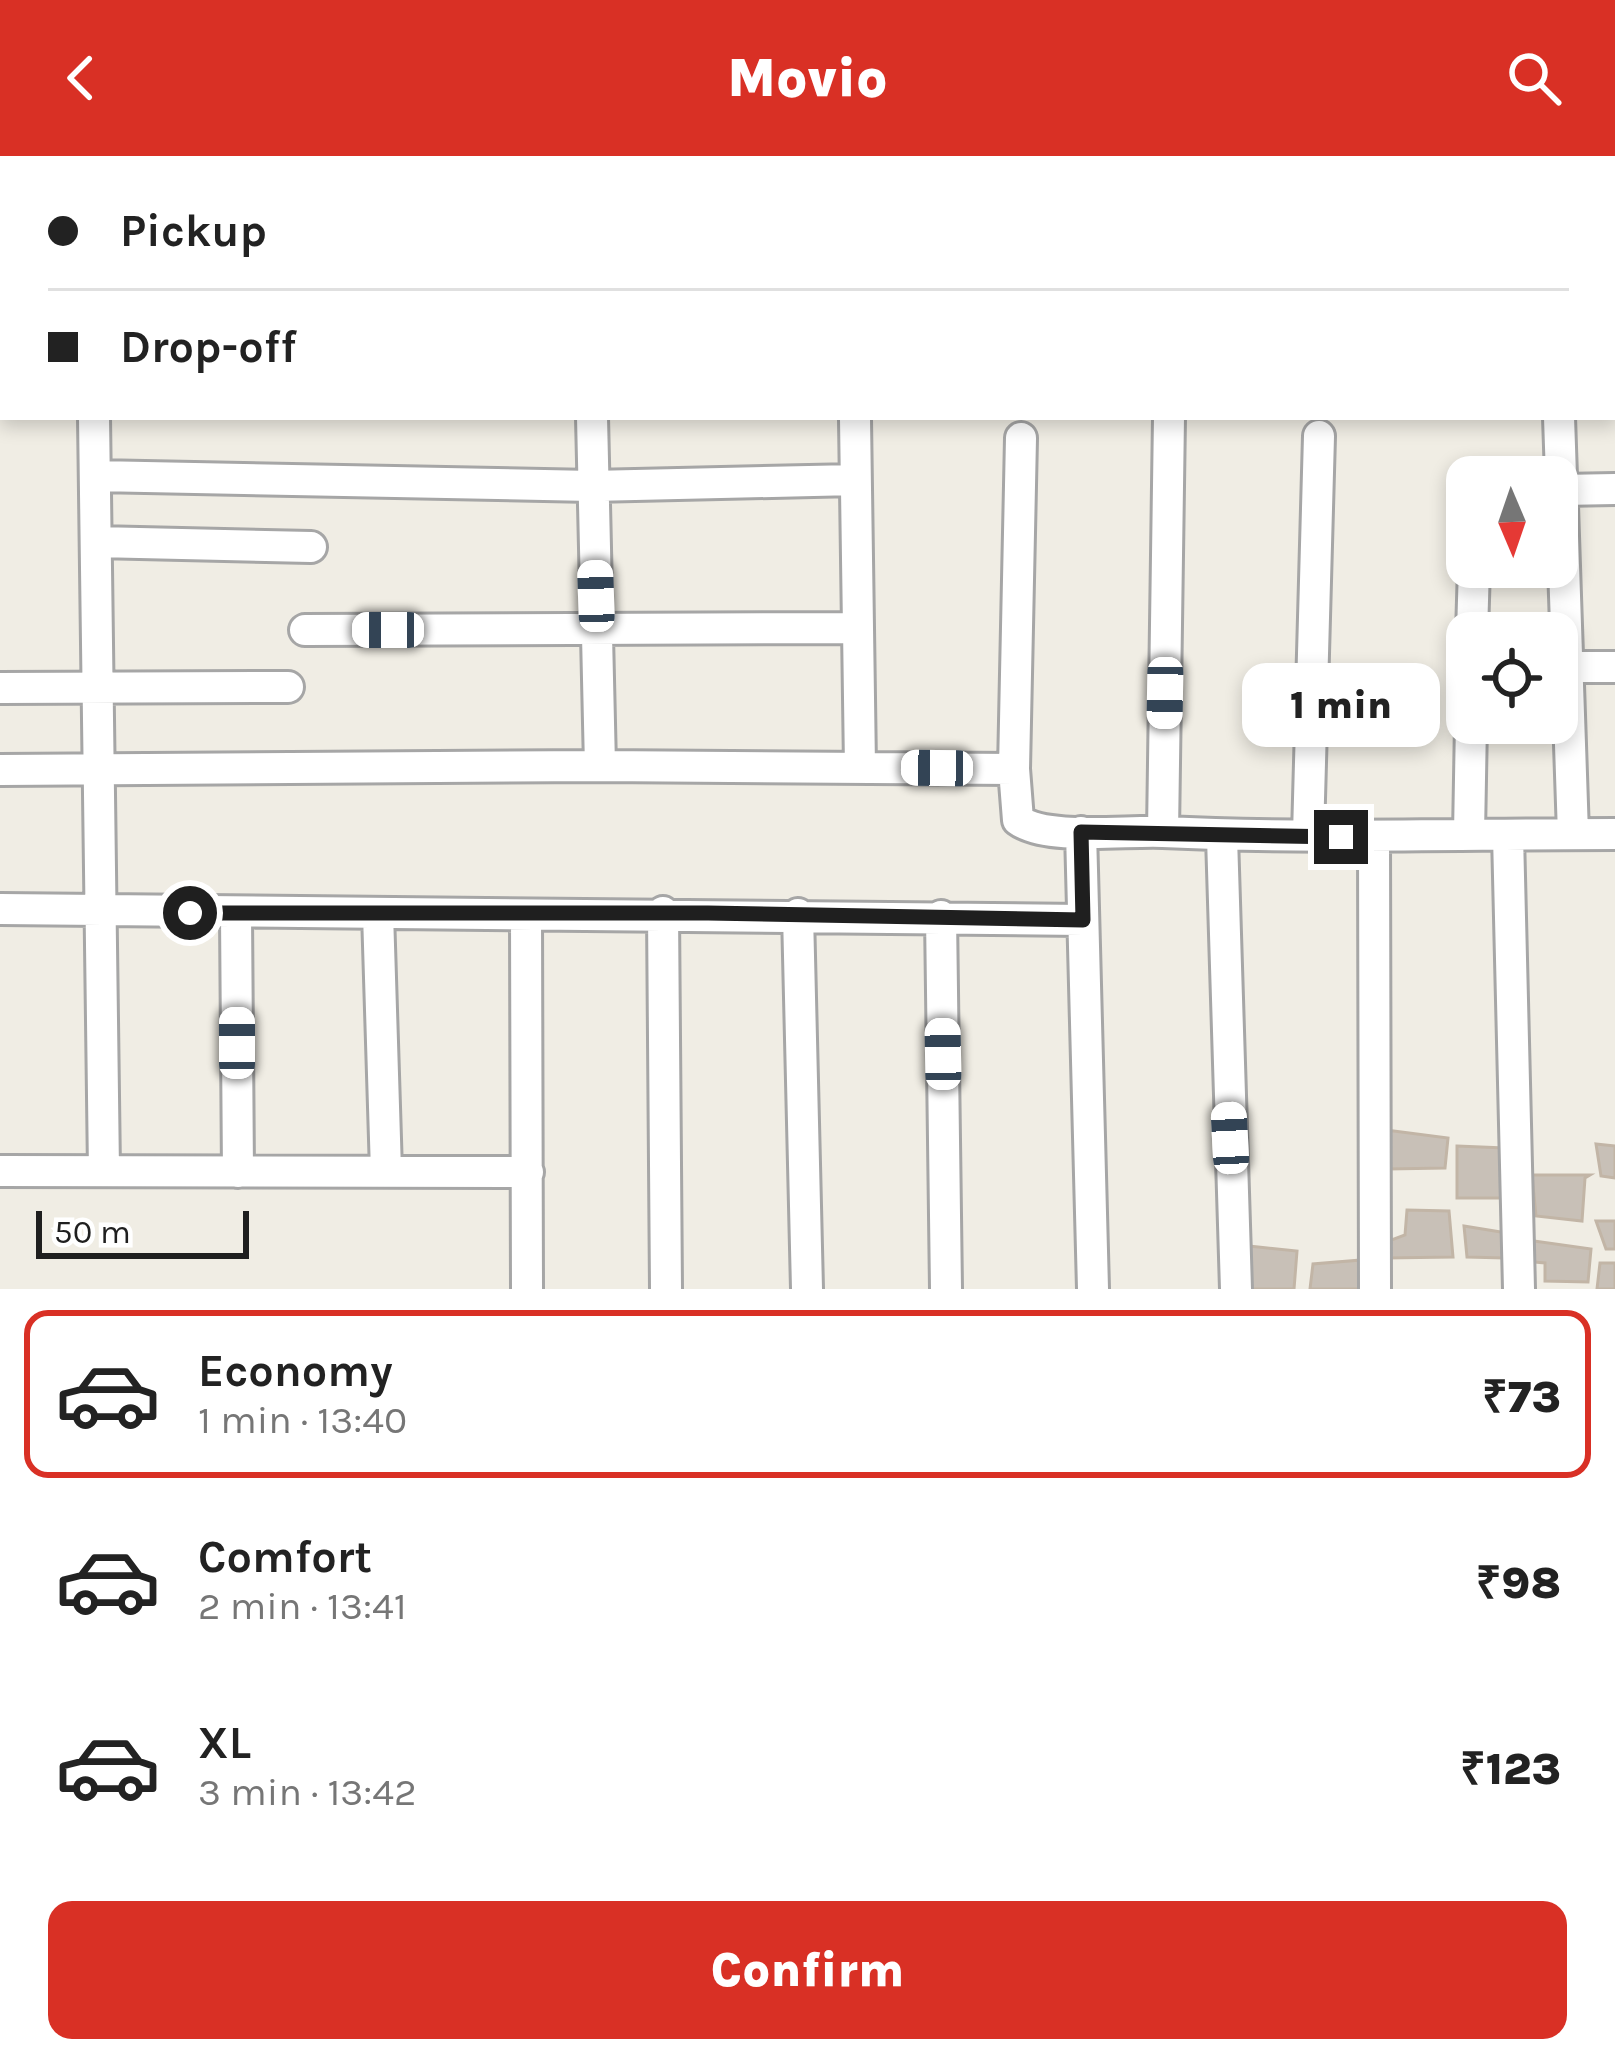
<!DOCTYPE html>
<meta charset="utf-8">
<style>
body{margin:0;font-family:Karla,sans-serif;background:#f2f2f2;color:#222;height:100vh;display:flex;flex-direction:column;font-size:45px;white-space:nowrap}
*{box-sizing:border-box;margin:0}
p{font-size:39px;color:#767676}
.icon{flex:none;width:66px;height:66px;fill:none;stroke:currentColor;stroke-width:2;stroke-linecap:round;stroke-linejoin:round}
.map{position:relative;height:1133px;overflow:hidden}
.sheet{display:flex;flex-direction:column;background:#fff;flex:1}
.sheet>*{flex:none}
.guide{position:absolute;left:0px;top:0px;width:1617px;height:264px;box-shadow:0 6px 18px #0003;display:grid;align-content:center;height:264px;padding:0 48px;background:#fff}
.needle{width:78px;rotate:178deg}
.controls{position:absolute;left:1446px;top:300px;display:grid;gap:24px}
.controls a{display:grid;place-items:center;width:132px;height:132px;border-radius:24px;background:#fff;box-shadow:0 6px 18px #0003;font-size:60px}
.scale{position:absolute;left:36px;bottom:30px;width:213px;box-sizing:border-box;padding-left:12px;border:6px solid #1f1f1f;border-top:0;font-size:33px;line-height:42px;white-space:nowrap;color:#1f1f1f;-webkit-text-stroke:9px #fff;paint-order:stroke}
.end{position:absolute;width:54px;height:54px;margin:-27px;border:15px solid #1f1f1f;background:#fff;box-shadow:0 0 0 6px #fff}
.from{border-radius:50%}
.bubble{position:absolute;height:84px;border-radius:24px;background:#fff;box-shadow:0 6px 18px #0003;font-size:39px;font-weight:800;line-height:84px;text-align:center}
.car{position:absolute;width:36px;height:72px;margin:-36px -18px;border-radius:15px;box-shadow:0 0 9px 3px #0007;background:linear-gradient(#fff 24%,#345 0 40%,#fff 0 76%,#345 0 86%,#fff 0)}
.guide b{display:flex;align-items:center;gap:42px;height:114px;font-size:45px}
.guide b+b{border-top:3px solid #e0e0e0}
.guide i{width:30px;height:30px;background:#222}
ul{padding:21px 0 0;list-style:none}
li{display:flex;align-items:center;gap:36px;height:168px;margin:0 24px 18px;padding:0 24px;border:6px solid transparent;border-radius:24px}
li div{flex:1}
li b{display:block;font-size:45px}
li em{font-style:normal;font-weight:800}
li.selected{border-color:#d93025}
li>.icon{width:108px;height:108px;stroke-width:1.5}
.primary-button{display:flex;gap:24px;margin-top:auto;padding:24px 48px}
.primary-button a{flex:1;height:138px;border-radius:24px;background:#d93025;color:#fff;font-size:48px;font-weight:800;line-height:138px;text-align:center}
header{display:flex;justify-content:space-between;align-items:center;height:156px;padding:0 48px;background:#d93025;color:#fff;font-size:54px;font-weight:800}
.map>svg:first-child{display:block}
</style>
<header><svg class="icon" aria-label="back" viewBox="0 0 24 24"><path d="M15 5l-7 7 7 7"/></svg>Movio<svg class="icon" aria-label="search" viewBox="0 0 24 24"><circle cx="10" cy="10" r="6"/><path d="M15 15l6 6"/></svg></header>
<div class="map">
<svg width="1615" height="1133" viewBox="0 0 1615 1133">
<rect width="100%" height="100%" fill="#f0ede4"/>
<path fill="#c8c0b7" stroke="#c2b5a6" stroke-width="3" d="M1386,974L1448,982L1445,1012L1388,1013Z
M1596,988L1615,990V1022L1601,1020Z
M1457,990L1504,992L1503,1042H1457Z
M1532,1019H1590L1585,1022L1582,1065L1536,1060Z
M1407,1054L1449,1055L1453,1101L1386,1102V1086L1405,1079Z
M1596,1065H1615V1093H1606Z
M1464,1070L1507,1077L1504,1102L1467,1101Z
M1534,1085L1591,1093L1588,1126L1545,1125V1107L1533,1106Z
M1249,1090L1297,1095L1294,1133H1250Z
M1362,1104V1133H1310L1313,1108Z
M1600,1107H1615V1133H1597Z"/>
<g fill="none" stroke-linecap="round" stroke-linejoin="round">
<g stroke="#a6a6a6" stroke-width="36">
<path id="minor" d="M89,0V3
M225,0V3
M478,0V3
M592,3V0
M1614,30H1615
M1614,175H1615
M94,261L104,1015
M1559,261L1573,678
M855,263L860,611
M96,320L592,330L855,324
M1562,334L1615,333
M97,386L311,391
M305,474L855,472
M1472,477L1474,411
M1567,511H1615
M0,532L288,531
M600,610L1014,613L1018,664C1046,685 1127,674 1163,676C1314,683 1464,678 1615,678
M1014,613L1021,282
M0,614L600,610L592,261
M1081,676L1093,1133
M1163,676L1169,261
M1469,678L1471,567
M1308,679L1319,280
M1508,679L1519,1133
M1222,681L1236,1133
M1374,683L1375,1133
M0,753L1083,764
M663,756L666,1133
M378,757L386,1015
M798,758L807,1133
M236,759L238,1016
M526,759L527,1133
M941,760L946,1133
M0,1015L528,1016"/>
</g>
<use href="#minor" stroke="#fff" stroke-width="30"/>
</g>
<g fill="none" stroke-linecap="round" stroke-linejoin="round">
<path stroke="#1f1f1f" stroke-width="15" d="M190,757H708L1083,764L1081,676L1341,681"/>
</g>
</svg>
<div class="controls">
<a><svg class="needle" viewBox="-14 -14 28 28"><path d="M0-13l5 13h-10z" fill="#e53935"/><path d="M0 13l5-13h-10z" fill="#767676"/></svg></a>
<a><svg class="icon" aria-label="locate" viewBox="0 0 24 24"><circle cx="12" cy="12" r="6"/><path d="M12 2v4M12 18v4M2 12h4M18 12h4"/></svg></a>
</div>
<div class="scale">50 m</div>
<i class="end from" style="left:190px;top:757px"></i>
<i class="end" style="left:1341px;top:681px"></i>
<div class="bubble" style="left:1242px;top:507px;width:198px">1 min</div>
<i class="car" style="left:596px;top:440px;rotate:358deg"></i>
<i class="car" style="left:388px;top:474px;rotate:270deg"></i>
<i class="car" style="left:1165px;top:537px;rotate:181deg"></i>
<i class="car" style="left:937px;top:612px;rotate:271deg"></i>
<i class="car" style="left:237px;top:887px;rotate:0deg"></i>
<i class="car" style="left:943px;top:898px;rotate:359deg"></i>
<i class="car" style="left:1230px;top:982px;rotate:357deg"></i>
<div class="guide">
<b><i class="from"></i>Pickup</b>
<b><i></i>Drop-off</b>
</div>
</div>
<section class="sheet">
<ul>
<li class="selected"><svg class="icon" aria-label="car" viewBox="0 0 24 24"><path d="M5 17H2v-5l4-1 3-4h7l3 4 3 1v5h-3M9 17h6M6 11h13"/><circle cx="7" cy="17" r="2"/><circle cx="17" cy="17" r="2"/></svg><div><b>Economy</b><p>1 min · 13:40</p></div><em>₹73</em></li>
<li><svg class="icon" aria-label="car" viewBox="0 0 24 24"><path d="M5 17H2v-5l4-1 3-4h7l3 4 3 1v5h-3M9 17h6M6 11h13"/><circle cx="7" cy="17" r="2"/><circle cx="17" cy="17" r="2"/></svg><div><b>Comfort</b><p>2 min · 13:41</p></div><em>₹98</em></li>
<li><svg class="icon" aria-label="car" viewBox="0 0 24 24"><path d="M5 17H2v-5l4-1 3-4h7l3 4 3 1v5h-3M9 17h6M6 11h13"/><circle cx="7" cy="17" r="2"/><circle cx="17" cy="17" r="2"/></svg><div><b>XL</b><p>3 min · 13:42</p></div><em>₹123</em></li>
</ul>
<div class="primary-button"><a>Confirm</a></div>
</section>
